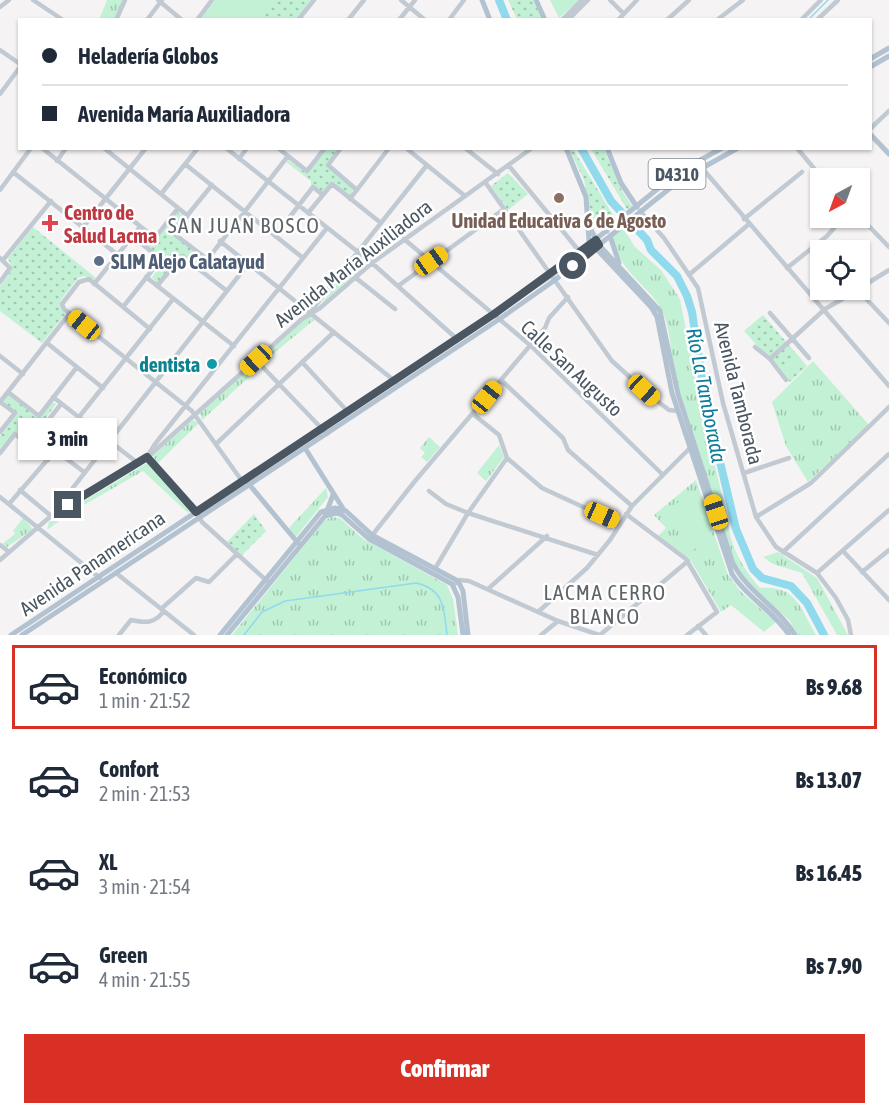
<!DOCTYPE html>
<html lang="es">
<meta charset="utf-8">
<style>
body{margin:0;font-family:"Asap Condensed",sans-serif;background:#f6f6f7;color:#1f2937;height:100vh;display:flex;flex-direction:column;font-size:22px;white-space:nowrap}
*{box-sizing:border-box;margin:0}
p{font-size:20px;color:#747a83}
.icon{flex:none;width:33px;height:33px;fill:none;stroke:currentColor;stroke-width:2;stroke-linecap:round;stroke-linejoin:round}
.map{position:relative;height:635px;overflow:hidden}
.sheet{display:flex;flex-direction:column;background:#fff;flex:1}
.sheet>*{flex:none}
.banner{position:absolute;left:18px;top:18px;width:854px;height:132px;border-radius:0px;box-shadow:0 2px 4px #0004;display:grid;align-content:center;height:132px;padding:0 24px;background:#fff}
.needle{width:39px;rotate:221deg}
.buttons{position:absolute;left:810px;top:168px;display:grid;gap:12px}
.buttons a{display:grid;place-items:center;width:60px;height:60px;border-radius:0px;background:#fff;box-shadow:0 2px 4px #0004;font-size:30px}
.end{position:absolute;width:27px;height:27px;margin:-14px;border:8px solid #4a5661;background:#fff;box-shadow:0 0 0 3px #fff}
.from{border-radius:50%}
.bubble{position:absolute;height:42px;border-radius:0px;background:#fff;box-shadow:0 2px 4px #0004;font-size:20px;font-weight:800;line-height:42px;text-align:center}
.car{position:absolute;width:18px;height:36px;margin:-18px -9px;border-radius:8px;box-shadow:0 0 4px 2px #0007;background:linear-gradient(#f5c518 24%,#345 0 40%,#f5c518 0 76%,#345 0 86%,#f5c518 0)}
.banner b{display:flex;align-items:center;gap:21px;height:57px;font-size:22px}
.banner b+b{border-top:2px solid #e0e1e3}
.banner i{width:15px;height:15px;background:#1f2937}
ul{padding:10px 0 0;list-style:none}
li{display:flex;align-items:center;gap:18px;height:84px;margin:0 12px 9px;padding:0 12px;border:3px solid transparent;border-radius:0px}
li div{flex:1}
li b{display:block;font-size:22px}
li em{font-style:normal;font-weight:800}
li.on{border-color:#d93025}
li>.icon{width:54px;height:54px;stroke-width:1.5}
.action{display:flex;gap:12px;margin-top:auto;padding:12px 24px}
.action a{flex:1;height:69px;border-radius:0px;background:#d93025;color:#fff;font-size:24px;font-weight:800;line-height:69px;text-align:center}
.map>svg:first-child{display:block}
</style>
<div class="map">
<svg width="889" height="635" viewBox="0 0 889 635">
<defs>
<pattern id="grass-tufts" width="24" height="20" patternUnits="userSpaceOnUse" patternTransform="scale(1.5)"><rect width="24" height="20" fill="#c3f1d5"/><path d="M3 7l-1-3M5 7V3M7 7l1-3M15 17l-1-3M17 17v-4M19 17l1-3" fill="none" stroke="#a0c6b0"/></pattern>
<pattern id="park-dots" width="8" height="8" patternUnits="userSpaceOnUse" patternTransform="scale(1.5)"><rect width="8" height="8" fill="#c3f1d5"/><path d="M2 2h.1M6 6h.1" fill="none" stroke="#a0c6b0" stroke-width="1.8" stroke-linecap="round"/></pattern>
</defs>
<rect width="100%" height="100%" fill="#f5f3f3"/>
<path fill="url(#grass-tufts)" d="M107,0H123L114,19L99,20Z
M550,0H580L559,18Z
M623,228L635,247L661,270L680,299L700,403L727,516C729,544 742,568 760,588C797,585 800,608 816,635H797L790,621L746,581L734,560C715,502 695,444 678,386C671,363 672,337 664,315C652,285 619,276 613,236Z
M309,315L314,320L262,363L259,361Z
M813,361L869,425L808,482L786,446L772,402Z
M256,362L260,367L202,420L200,413Z
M193,420L199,423L157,464L153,455Z
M429,437L440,447L427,462L421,457L425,453L420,448Z
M499,445L504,457L486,481L477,473Z
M147,463L192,510L188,513L143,471L70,513L47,530L49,522Z
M696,480L728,575L742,593L776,622L764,632L731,605L721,612L690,559L658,536L666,528L654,515Z
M326,488L328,497L295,538L288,529Z
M331,517L340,518L363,539L447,585L453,599L458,635H232L324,521Z
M23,518L33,529L7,547L2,544L15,534L13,531Z
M778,552L817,578L848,635H837L802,573L773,564L763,557Z"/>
<path fill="url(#park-dots)" d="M215,0H311L296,19L199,20Z
M508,0H533L543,19H517Z
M327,149H338L327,166L354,189L350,196L333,183L323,192L311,186V181L286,162L289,160L305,172Z
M569,149H573L616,220L607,228L591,217L584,180Z
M591,149H604L622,191L632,206L628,211Z
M508,173L528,194L508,210L491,186Z
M178,212L184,216L172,232L205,261L199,267L183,254L157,283L152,277L165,260L136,236L142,230L155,241Z
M33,227L96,278L93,280L84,276L78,278L60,301L65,314L42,343L0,311V286L12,269L8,258Z
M359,255L367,264L322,303L357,256Z
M763,315L807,366L790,382L744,331Z
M8,394L35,416L53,402L56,404L34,435L48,448L47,454L15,432L0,448V436L17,414L3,401Z
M254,514L266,531L242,555L227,542Z"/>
<path fill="#c3f1d5" d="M218,0H273L257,19H202Z
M794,355L803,364L789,377L781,368Z
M697,492L713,541L688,552L668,508Z"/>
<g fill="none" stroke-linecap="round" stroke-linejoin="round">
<path stroke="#90daee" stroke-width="1.5" d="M808,20L828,0
M244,635L262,612L285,601L416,583C445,589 444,610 447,635"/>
<path stroke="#90daee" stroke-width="8" d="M499,0L507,20
M581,148L611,201L647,240L651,250L677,276L687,296L692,312L705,399L736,529L753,569L762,578L791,586L807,603L824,635"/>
<path stroke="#c1cad2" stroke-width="4.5" d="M33,0L63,20
M158,0L182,20
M401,0L425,20
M610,0L624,14
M0,7L9,0
M116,20L125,0
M147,20L162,0
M197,20L212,0
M298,20L314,0
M348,20L364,0
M399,20L415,0
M449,20L464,0
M562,20L582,0
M568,20L588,0
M618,20L637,0
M667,20L689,0
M717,20L743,0
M801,20L821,0
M817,20L838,0
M0,50L20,64
M0,94L20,67
M870,129L889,111
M42,148L155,238L178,208
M104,148L188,216
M226,148L372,263L457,339
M278,148L307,171L325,148
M341,148L328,165L357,190
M406,148L465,196
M465,148L498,174
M797,148L822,178
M239,159L247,148
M57,161L66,148
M696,161L889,386
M185,164L303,258
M509,166L580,252
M13,172L118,255
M485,182L612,361L653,398L669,410L678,411
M0,190L31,148
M161,194L198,148
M350,199L389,148
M640,211L664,238L698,288L723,403L756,517L776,547L817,573L836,598L848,620L851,635
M308,213L332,184L381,223
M860,217L889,247
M744,219L802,172
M83,227L146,148
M275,236L313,187L323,195
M404,239L530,345L662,474
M220,241L396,382
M0,258L10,268L0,282
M207,259L173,233L212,185
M3,260L51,201
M787,268L827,236L843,218
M200,269L288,156
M690,274L749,224
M146,277L234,346
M356,278L395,309
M94,284L140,227
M157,286L182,256L227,291
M398,286L504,209
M860,288L889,270
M858,290L889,323
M813,296L820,289
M123,307L161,259L133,237
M311,311L427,165
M770,313L809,358
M150,329L89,279L79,282L62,304L64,309L192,411L242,481
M47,343L103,388
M755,347L770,359L786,380
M0,356L23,374
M770,359L825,309L858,290
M256,360L327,434
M302,362L348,412
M501,380L563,438L568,450L632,506
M8,392L39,416L77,367
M53,397L139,464
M61,404L36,436L84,472
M473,414L499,435L507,458L542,488L620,524
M79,417L173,299
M0,432L15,413L0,402L69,314
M216,444L334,332
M0,453L15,434L48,460
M744,473L789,458
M20,490L51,516
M429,491L446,504L468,513L598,555
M0,497L100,578
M9,504L55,451
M54,512L248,264
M626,514L686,559L717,612L687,635
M756,517L811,483L889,407
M370,538L415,481L545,328L549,318L568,297
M0,545L8,551
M843,551L889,600
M783,552L889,454
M0,560L51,516L142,462L302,319L320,308L372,263L532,148
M436,567L468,513L507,458
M862,572L889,550
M116,573L194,635
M817,573L889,510
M268,582L202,522L196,512L147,457L155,444L327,228
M453,585L460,580L469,581L558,621L599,635
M488,589L547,536
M161,609L196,578L209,582L237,554
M538,612L587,568L610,540L632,506L692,446
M698,626L706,635
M119,635L131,620C146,623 154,624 164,611
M541,635L558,621
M600,635L688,561"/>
<path stroke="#b3c2d1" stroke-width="5" d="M482,0L490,20
M536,0L545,20
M870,59L889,48
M870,67L889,56
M870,134L889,154
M566,148L586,197L589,241L651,307L657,317L672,393L732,574C747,598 774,611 789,635
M607,148L621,183L637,207
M589,219L607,231
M589,226L599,245L660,311L678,394L732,561C746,592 778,606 795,635
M610,236L619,263
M305,448L344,510
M248,483L298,543
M325,516L336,513L342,515L369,539L452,584L458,597L463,635
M11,635L494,314L552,275L677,173L722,148
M22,635L498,320L555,280L679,181L738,148
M220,635L321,512L335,508L346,511L372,535L458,581L463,591L468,635
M227,635L325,516L333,495"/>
</g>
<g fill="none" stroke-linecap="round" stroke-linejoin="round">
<path stroke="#4a5661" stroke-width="8" d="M68,505L147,457L196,512L494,314L596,240L599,245L573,266"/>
</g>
<circle fill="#8d6e63" stroke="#fff" stroke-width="2" cx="559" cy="198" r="6"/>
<path fill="#e0444e" stroke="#fff" stroke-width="2" d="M47 214h6v6h6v6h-6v6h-6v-6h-6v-6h6z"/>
<circle fill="#5c6f8a" stroke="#fff" stroke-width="2" cx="99" cy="261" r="6"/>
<circle fill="#0f9aa8" stroke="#fff" stroke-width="2" cx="212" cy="364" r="6"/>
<g text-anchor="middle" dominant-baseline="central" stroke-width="5" stroke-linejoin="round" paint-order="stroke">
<rect fill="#fff" stroke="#808990" stroke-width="1.5" x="648.5" y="159" width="57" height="30" rx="4.5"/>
<g font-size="18" font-weight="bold" fill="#4a5661">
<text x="677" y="174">D4310</text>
</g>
<g font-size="20" font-weight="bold" fill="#be3a42" stroke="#fff" text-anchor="start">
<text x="64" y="212">Centro de<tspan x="64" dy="23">Salud Lacma</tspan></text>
</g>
<g font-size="20" font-weight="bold" fill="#785e54" stroke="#fff">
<text x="559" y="220">Unidad Educativa 6 de Agosto</text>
</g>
<g font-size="20" font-weight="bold" fill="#4e5e75" stroke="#fff" text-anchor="start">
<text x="111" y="261">SLIM Alejo Calatayud</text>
</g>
<g font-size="20" fill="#4a5661" stroke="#fff">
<text transform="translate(353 263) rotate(-38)">Avenida María Auxiliadora</text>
<text transform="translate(572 368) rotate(43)">Calle San Augusto</text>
<text transform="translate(739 393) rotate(76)">Avenida Tamborada</text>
<text transform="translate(92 563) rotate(-34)">Avenida Panamericana</text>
</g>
<g font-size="20" font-weight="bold" fill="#0d838f" stroke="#fff" text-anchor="end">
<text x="200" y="364">dentista</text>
</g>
<g font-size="21" letter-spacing="1.5" fill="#5f6368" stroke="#fff">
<text x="244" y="225">SAN JUAN BOSCO</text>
<text x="605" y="592">LACMA CERRO<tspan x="605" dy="24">BLANCO</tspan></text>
</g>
<g font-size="21" font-style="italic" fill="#0c7c9b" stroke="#fff">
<text transform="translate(707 395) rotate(79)">Río La Tamborada</text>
</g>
</g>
</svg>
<div class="buttons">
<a><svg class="needle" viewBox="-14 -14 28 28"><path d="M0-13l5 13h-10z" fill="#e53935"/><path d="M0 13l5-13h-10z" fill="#747a83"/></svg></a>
<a><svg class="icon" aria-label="locate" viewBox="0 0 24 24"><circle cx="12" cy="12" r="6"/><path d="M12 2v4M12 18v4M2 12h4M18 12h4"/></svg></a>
</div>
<i class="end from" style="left:573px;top:266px"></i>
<i class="end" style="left:68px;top:505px"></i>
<div class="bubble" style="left:18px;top:418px;width:99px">3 min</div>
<i class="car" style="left:431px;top:261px;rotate:55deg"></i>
<i class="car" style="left:84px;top:325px;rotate:309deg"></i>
<i class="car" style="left:256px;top:360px;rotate:227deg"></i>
<i class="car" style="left:644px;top:390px;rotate:133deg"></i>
<i class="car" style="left:487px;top:397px;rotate:39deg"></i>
<i class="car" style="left:716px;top:512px;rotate:342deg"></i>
<i class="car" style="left:602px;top:515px;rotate:114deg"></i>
<div class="banner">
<b><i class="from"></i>Heladería Globos</b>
<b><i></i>Avenida María Auxiliadora</b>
</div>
</div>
<section class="sheet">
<ul>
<li class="on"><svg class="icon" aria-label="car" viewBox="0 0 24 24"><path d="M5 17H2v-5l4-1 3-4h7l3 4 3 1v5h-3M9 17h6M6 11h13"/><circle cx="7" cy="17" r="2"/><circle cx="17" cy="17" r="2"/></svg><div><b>Económico</b><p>1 min · 21:52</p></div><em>Bs 9.68</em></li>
<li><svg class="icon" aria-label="car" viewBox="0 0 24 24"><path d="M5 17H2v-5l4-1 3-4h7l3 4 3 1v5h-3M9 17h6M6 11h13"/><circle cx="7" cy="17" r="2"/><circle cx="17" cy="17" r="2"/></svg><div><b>Confort</b><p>2 min · 21:53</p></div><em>Bs 13.07</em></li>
<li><svg class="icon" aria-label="car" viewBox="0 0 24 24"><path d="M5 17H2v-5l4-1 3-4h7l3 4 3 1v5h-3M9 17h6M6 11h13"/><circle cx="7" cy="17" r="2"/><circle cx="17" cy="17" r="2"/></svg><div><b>XL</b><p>3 min · 21:54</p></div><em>Bs 16.45</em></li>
<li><svg class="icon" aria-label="car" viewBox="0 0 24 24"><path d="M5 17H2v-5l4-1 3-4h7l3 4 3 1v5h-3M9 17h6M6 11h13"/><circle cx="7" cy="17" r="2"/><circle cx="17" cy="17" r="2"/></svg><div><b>Green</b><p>4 min · 21:55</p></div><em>Bs 7.90</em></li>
</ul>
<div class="action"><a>Confirmar</a></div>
</section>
